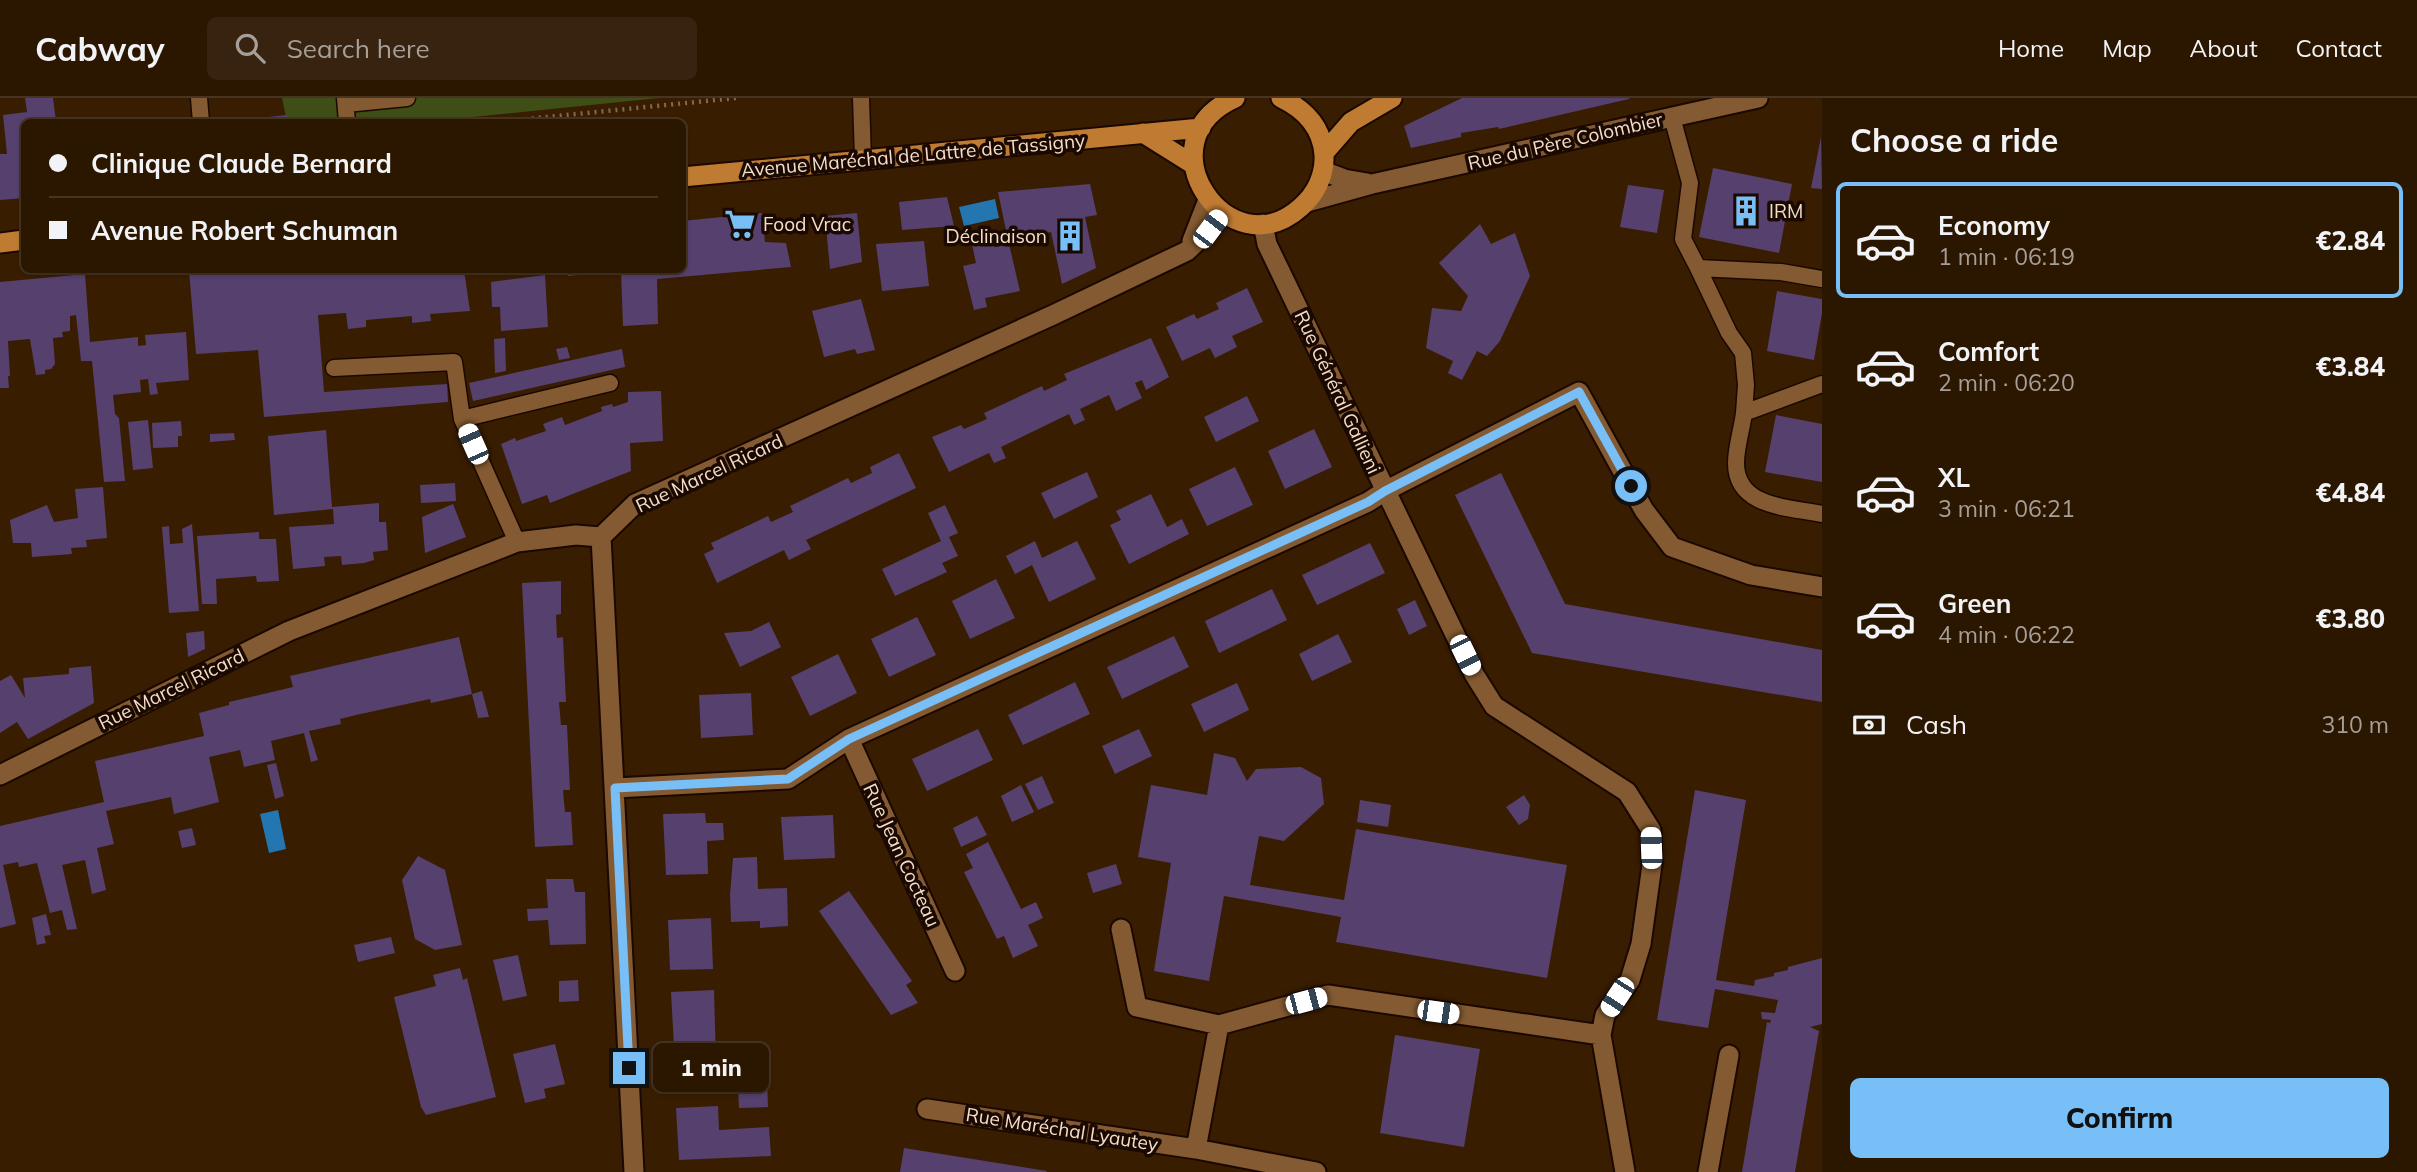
<!DOCTYPE html>
<meta charset="utf-8">
<style>
body{margin:0;font-family:Mulish,sans-serif;background:#37230f;color:#f1f3f6;height:100vh;display:flex;flex-direction:column;font-size:26px;white-space:nowrap}
*{box-sizing:border-box;margin:0}
p{font-size:23px;color:#a69f99}
.icon{flex:none;width:38px;height:38px;fill:none;stroke:currentColor;stroke-width:2;stroke-linecap:round;stroke-linejoin:round}
.map{position:relative;flex:1;overflow:hidden}
.panel{display:flex;flex-direction:column;background:#2b1600;width:595px}
.panel>*{flex:none}
.guide{position:absolute;left:21px;top:21px;width:665px;height:154px;border-radius:10px;box-shadow:0 2px 5px #0004,0 0 0 2px #473522;display:grid;align-content:center;height:154px;padding:0 28px;background:#2b1600}
.end{position:absolute;width:32px;height:32px;margin:-16px;border:9px solid #78bff7;background:#111;box-shadow:0 0 0 4px #111}
.from{border-radius:50%}
.bubble{position:absolute;height:49px;border-radius:10px;background:#2b1600;box-shadow:0 2px 5px #0004,0 0 0 2px #473522;font-size:23px;font-weight:800;line-height:49px;text-align:center}
.car{position:absolute;width:21px;height:42px;margin:-21px -10px;border-radius:9px;box-shadow:0 0 5px 2px #0007;background:linear-gradient(#fff 24%,#345 0 40%,#fff 0 76%,#345 0 86%,#fff 0)}
.guide b{display:flex;align-items:center;gap:24px;height:66px;font-size:26px}
.guide b+b{border-top:2px solid #473522}
.guide i{width:18px;height:18px;background:#f1f3f6}
ul{padding:0;list-style:none}
li{display:flex;align-items:center;gap:21px;height:116px;margin:0 14px 10px;padding:0 14px;border:4px solid transparent;border-radius:10px}
li div{flex:1}
li b{display:block;font-size:26px}
li em{font-style:normal;font-weight:800}
li.active{border-color:#78bff7}
li>.icon{width:63px;height:63px;stroke-width:1.5}
h2{padding:0 28px;font-size:32px;line-height:84px}
.pay{display:flex;align-items:center;gap:18px;height:77px;padding:0 28px;font-size:26px}
.pay p{margin-inline-start:auto}
.primary-button{display:flex;gap:14px;margin-top:auto;padding:14px 28px}
.primary-button a{flex:1;height:80px;border-radius:10px;background:#78bff7;color:#111;font-size:28px;font-weight:800;line-height:80px;text-align:center}
header{display:flex;align-items:center;gap:42px;box-sizing:border-box;height:98px;padding:0 35px;background:#2b1600;border-bottom:2px solid #473522}
header strong{font-size:33px}
nav{display:flex;gap:38px;margin-inline-start:auto;font-size:24px}
.search{width:490px;height:63px;background:#37230f;display:flex;align-items:center;gap:18px;box-sizing:border-box;padding:0 24px;border-radius:10px;color:#a69f99;font-size:26px}
main{display:flex;flex:1;min-height:0}
.map>svg:first-child{display:block}
</style>
<header>
<strong>Cabway</strong>
<div class="search"><svg class="icon" aria-label="search" viewBox="0 0 24 24"><circle cx="10" cy="10" r="6"/><path d="M15 15l6 6"/></svg>Search here</div>
<nav><a>Home</a><a>Map</a><a>About</a><a>Contact</a></nav>
</header>
<main>
<div class="map">
<svg width="1822" height="1074" viewBox="0 0 1822 1074">
<rect width="100%" height="100%" fill="#391d00"/>
<path fill="#3e4e16" d="M282,0H659L424,24H287Z"/>
<path fill="#2376af" d="M995,101L999,120L964,128L959,109Z
M278,712L286,751L269,755L260,716Z"/>
<path fill="#55406e" d="M25,0H53L56,24H24V100L0,102V56H7L3,17L27,14Z
M1462,0H1629V1L1499,31L1498,29L1461,35V39L1411,50L1404,28Z
M287,17V24H232V23Z
M1821,39L1822,91L1811,90Z
M1713,70L1792,86L1779,155L1699,139Z
M1090,86L1097,117L1085,119L1096,170L1062,186L1051,134L1008,142L998,94Z
M1628,87L1664,92L1657,135L1620,129Z
M947,99L954,128L902,132L899,104Z
M762,115L765,144L786,145L791,169L657,181L658,226L623,228L621,172H682V123Z
M857,115L862,164L830,171L825,118Z
M1480,126L1491,146L1515,135L1530,178L1500,243L1487,258L1477,253L1462,282L1448,275L1453,263L1426,250L1432,210L1461,213L1468,198L1439,165Z
M992,138L994,149L1009,146L1020,193L985,200L987,209L974,212L963,168L976,165L971,142Z
M924,143L929,188L882,193L876,146Z
M189,172H464L470,213L430,216L431,223L412,225V218L366,222V229L348,231L346,215L318,217L324,294L447,286L448,304L264,319L258,252L196,256Z
M568,172H620V173L568,178Z
M85,176L90,244L138,239V248L146,247L145,237L186,234L189,282L156,285L158,296L150,297L148,281L140,282L141,294L113,297L115,316L119,320L125,383L104,384L92,263H81L76,217L70,218V233L62,234L63,239L53,240L55,266L51,271L45,272V276L36,277L30,241L8,243L10,278H8L9,290H0V184Z
M545,177L548,229L501,233L500,209H492L491,184Z
M1247,190L1263,224L1232,238L1237,249L1215,260L1210,250L1182,263L1166,229L1194,216L1197,221L1219,211L1216,205Z
M1777,193L1822,201V215L1814,262L1767,253Z
M861,201L875,252L857,256L855,251L824,259L812,213Z
M505,240L506,273L495,275L494,241Z
M1151,240L1169,279L1146,292L1142,282L1135,285L1142,300L1116,313L1109,297L1080,311L1085,322L1074,327L1069,316L1001,349L1006,360L994,365L989,355L949,374L932,339L961,327L964,331L987,321L984,315L1042,288L1044,293L1067,282L1064,276Z
M567,249L570,260L559,262L556,251Z
M622,251L625,269L473,303L469,285Z
M661,293L663,343L630,345L631,373L550,405L547,397L522,406L501,346L515,340L516,343L546,333L543,326L562,319L565,327L602,313L601,309L612,306L613,309L628,304V294Z
M1247,298L1259,323L1216,344L1204,319Z
M1776,317L1822,326V384L1765,374Z
M148,322L153,370L133,372L128,324Z
M181,323L182,338H178V349L153,350L152,325Z
M1314,331L1332,369L1285,391L1268,353Z
M326,332L332,409L379,405V424H386L388,452L373,454L374,462L364,465L342,467L341,458L324,459L325,468L293,471L289,429L334,426L333,411L274,417L268,338Z
M234,335L235,342L210,344V336Z
M899,355L916,390L806,442L811,451L789,462L784,452L717,485L704,456L714,451L711,445L768,418L771,424L793,414L790,408L848,380L851,385L872,375L870,369Z
M1235,369L1253,407L1207,428L1189,391Z
M1087,374L1098,399L1054,421L1041,395Z
M1501,375L1565,506L1822,552V604L1532,555L1455,397Z
M455,385L456,403L421,405L420,387Z
M103,389L107,440L86,442L87,449L71,450L72,456L32,459L31,445H13L10,422L47,407L54,424L78,420L75,391Z
M1151,396L1167,429L1182,421L1189,436L1129,466L1110,427L1121,422L1116,413Z
M453,406L466,439L425,455L422,419Z
M945,407L958,435L949,439L958,458L942,465L947,474L895,498L882,471L941,443L928,415Z
M192,426L199,513L169,515L162,429L169,428L170,446L183,445L182,431Z
M259,434V441H276L279,483L257,484L256,478L216,481L217,506H202L197,438Z
M1035,443L1042,460L1077,443L1096,481L1049,504L1032,467L1015,476L1006,458Z
M1370,445L1385,475L1317,507L1302,477Z
M996,481L1015,520L970,541L952,503Z
M561,483V516L556,517L557,540L563,539L566,604H559L561,627H567L570,692H563L564,704L565,714H571L573,747L535,749L522,485Z
M1272,491L1287,522L1219,555L1205,523Z
M1415,502L1427,528L1409,537L1397,511Z
M917,519L936,557L889,579L871,541Z
M769,524L781,549L740,569L724,535L751,533Z
M204,533L205,551L188,559L186,535Z
M1338,536L1352,564L1312,583L1299,556Z
M1174,538L1189,569L1122,601L1107,569Z
M459,539L472,596L431,605L430,601L356,617L340,621L341,626L309,633L318,662L311,664L304,635L271,643L275,662L244,669L240,652L209,659L219,704L174,716L171,699L106,713L114,746L97,750L106,792L92,796L85,762L62,767L77,831L67,832L62,812L50,815L37,765L19,769L18,764L3,767L16,826L0,830V728L104,704L95,663L204,638L199,615L229,607V604L293,589L290,578Z
M838,556L857,595L810,618L791,579Z
M91,568L94,605L28,641L17,624L0,635V583L11,577L25,600L23,580L69,576V570Z
M1075,584L1090,616L1023,647L1008,617Z
M1237,585L1249,612L1204,634L1191,606Z
M482,593L489,619L478,620L472,596Z
M751,595L753,637L701,640L699,597Z
M978,631L993,662L927,693L912,661Z
M1139,631L1152,658L1115,676L1102,648Z
M1214,655L1235,660L1247,683L1256,671L1301,669L1321,680L1324,706L1284,743L1259,738L1250,787L1344,802L1356,731L1567,767L1547,880L1336,844L1341,819L1224,798L1209,883L1154,873L1171,765L1138,759L1151,687L1207,697Z
M276,665L284,698L275,701L267,667Z
M1042,678L1054,705L1038,712L1025,686Z
M1021,687L1034,714L1012,724L1001,698Z
M1695,692L1746,702L1716,882L1754,888L1755,882L1774,878V875L1788,872V869L1822,860V926L1810,929L1819,933L1795,1074H1742L1767,924L1770,925L1771,922L1762,921L1761,914L1775,915L1778,902L1715,891L1708,930L1657,922Z
M1524,697L1530,707L1528,721L1519,727L1506,709Z
M1360,702L1391,707L1388,729L1357,724Z
M705,715L706,725H723L724,742L707,743L708,776L666,777L663,716Z
M833,717L835,760L784,762L781,719Z
M977,718L987,737L961,749L953,730Z
M192,730L196,747L182,750L178,733Z
M988,744L1021,811L1036,804L1043,820L1028,827L1038,848L1013,860L1004,838L997,841L964,774L973,770L966,756Z
M418,758L445,772L462,847L435,852L415,841L402,782Z
M757,759L758,791L787,790L788,828L760,830V823L731,824L730,797L733,760Z
M1116,766L1122,786L1093,795L1087,775Z
M546,781H573L575,794H585L586,846L550,847L548,822L528,823L527,811L548,810Z
M849,793L912,883L906,887L918,905L891,917L819,813Z
M46,816L51,837L44,838L46,845L37,847L32,820Z
M711,820L713,871L670,872L668,822Z
M391,839L395,855L358,864L354,847Z
M518,857L527,898L503,903L493,862Z
M460,870L463,882L467,880L496,999L426,1017L421,1009L394,899L436,888L433,877Z
M578,882L579,903L559,904V883Z
M714,892L716,965L675,967L671,894Z
M1395,937L1480,951L1464,1049L1380,1035Z
M555,946L565,986L544,991L546,1000L525,1005L513,956Z
M766,956L768,1009L739,1010L738,986L719,987L718,968L738,967L737,958Z
M718,1008L719,1032L769,1029L771,1058L679,1062L676,1010Z
M904,1050L1047,1073L1046,1074H900Z"/>
<g fill="none" stroke-linecap="round" stroke-linejoin="round">
<g stroke="#1b0800" stroke-width="19">
<path id="service" d="M199,0L201,24
M345,0L347,24
M861,0L863,62
M346,6L407,0
M1672,19L1690,85L1683,141L1698,170L1781,174L1822,181
M1698,170L1729,235L1743,255L1746,287L1744,315
M334,270L454,264L462,321L517,444
M1822,286L1744,315C1742,331 1736,349 1736,365C1736,410 1789,409 1822,416
M462,321L610,285"/>
</g>
<g stroke="#1b0800" stroke-width="23">
<path id="minor" d="M1323,73L1344,81L1367,85
M1307,104L1372,86L1758,0
M1263,126L1267,146L1474,576L1494,608L1627,694L1651,732L1652,767L1641,846L1630,882L1605,917L1601,937L1625,1074
M1192,143L1208,102
M601,439L635,406L1053,217L1187,153L1210,131L1222,115
M601,439L634,1074
M849,641L955,873
M0,677L289,533L517,444L576,437L601,439
M615,690L788,681L849,641L1368,404L1385,393L1579,294L1644,412L1672,449L1751,477L1822,489
M1121,831L1137,909L1219,927L1328,897L1601,937
M1219,927L1196,1051L1316,1074
M927,1011L1196,1051
M1708,1074L1729,957"/>
</g>
<g stroke="#1b0800" stroke-width="23">
<path id="primary" d="M1235,0C1139,43 1229,174 1301,109C1316,96 1325,77 1324,57C1322,29 1304,11 1281,0
M1143,35L1194,67
M1324,55L1351,24L1392,0
M682,79L1201,30
M0,145L24,142"/>
</g>
<path stroke="#84694f" stroke-width="4.5" stroke-dasharray="2 5" stroke-linecap="butt" d="M497,24L736,0"/>
<use href="#service" stroke="#835a31" stroke-width="16"/>
<use href="#minor" stroke="#835a31" stroke-width="19"/>
<use href="#primary" stroke="#bf7b32" stroke-width="19"/>
</g>
<g fill="none" stroke-linecap="round" stroke-linejoin="round">
<path stroke="#78bff7" stroke-width="9" d="M629,970L615,690L788,681L849,641L1368,404L1385,393L1579,294L1631,388"/>
</g>
<defs>
<g id="building-bare" transform="scale(2.415)"><path d="M-4-6H4V6H1V3H-1V6H-4ZM-2.5-4.3h1.7v1.8h-1.7ZM.8-4.3h1.7v1.8H.8ZM-2.5-1h1.7V.8h-1.7ZM.8-1h1.7V.8H.8Z" fill="#78bff7" stroke="#190900" stroke-width="2.5" paint-order="stroke"/></g>
<g id="supermarket-bare" transform="scale(2.415)"><path d="M-6-5.5h2.5l.6 2H6L4.5 2H-2.5L-4.4-4H-6ZM-1.5 3.2a1.3 1.3 0 1 0 .1 0ZM3 3.2a1.3 1.3 0 1 0 .1 0Z" fill="#78bff7" stroke="#190900" stroke-width="2.5" paint-order="stroke"/></g>
</defs>
<g fill-rule="evenodd">
<use href="#building-bare" x="1746" y="113"/>
<use href="#supermarket-bare" x="740" y="126"/>
<use href="#building-bare" x="1070" y="138"/>
</g>
<g text-anchor="middle" dominant-baseline="central" stroke-width="7" stroke-linejoin="round" paint-order="stroke">
<g font-size="19" fill="#f5ddc8" stroke="#190900">
<text transform="translate(1565 43) rotate(-13)">Rue du Père Colombier</text>
<text transform="translate(913 57) rotate(-5)">Avenue Maréchal de Lattre de Tassigny</text>
<text transform="translate(1338 294) rotate(65)">Rue Général Gallieni</text>
<text transform="translate(709 375) rotate(-25)">Rue Marcel Ricard</text>
<text transform="translate(171 591) rotate(-26)">Rue Marcel Ricard</text>
<text transform="translate(902 757) rotate(65)">Rue Jean Cocteau</text>
<text transform="translate(1062 1031) rotate(9)">Rue Maréchal Lyautey</text>
</g>
<g font-size="19" fill="#f5ddc8" stroke="#190900" text-anchor="start">
<text x="1769" y="113">IRM</text>
<text x="763" y="126">Food Vrac</text>
<text x="1047" y="138" text-anchor="end">Déclinaison</text>
</g>
</g>
</svg>
<i class="end from" style="left:1631px;top:388px"></i>
<i class="end" style="left:629px;top:970px"></i>
<div class="bubble" style="left:653px;top:945px;width:116px">1 min</div>
<i class="car" style="left:1210px;top:131px;rotate:37deg"></i>
<i class="car" style="left:473px;top:346px;rotate:336deg"></i>
<i class="car" style="left:1465px;top:557px;rotate:154deg"></i>
<i class="car" style="left:1651px;top:750px;rotate:358deg"></i>
<i class="car" style="left:1617px;top:899px;rotate:213deg"></i>
<i class="car" style="left:1306px;top:903px;rotate:75deg"></i>
<i class="car" style="left:1438px;top:914px;rotate:98deg"></i>
<div class="guide">
<b><i class="from"></i>Clinique Claude Bernard</b>
<b><i></i>Avenue Robert Schuman</b>
</div>
</div>
<section class="panel">
<h2>Choose a ride</h2>
<ul>
<li class="active"><svg class="icon" aria-label="car" viewBox="0 0 24 24"><path d="M5 17H2v-5l4-1 3-4h7l3 4 3 1v5h-3M9 17h6M6 11h13"/><circle cx="7" cy="17" r="2"/><circle cx="17" cy="17" r="2"/></svg><div><b>Economy</b><p>1 min · 06:19</p></div><em>€2.84</em></li>
<li><svg class="icon" aria-label="car" viewBox="0 0 24 24"><path d="M5 17H2v-5l4-1 3-4h7l3 4 3 1v5h-3M9 17h6M6 11h13"/><circle cx="7" cy="17" r="2"/><circle cx="17" cy="17" r="2"/></svg><div><b>Comfort</b><p>2 min · 06:20</p></div><em>€3.84</em></li>
<li><svg class="icon" aria-label="car" viewBox="0 0 24 24"><path d="M5 17H2v-5l4-1 3-4h7l3 4 3 1v5h-3M9 17h6M6 11h13"/><circle cx="7" cy="17" r="2"/><circle cx="17" cy="17" r="2"/></svg><div><b>XL</b><p>3 min · 06:21</p></div><em>€4.84</em></li>
<li><svg class="icon" aria-label="car" viewBox="0 0 24 24"><path d="M5 17H2v-5l4-1 3-4h7l3 4 3 1v5h-3M9 17h6M6 11h13"/><circle cx="7" cy="17" r="2"/><circle cx="17" cy="17" r="2"/></svg><div><b>Green</b><p>4 min · 06:22</p></div><em>€3.80</em></li>
</ul>
<div class="pay"><svg class="icon" aria-label="cash" viewBox="0 0 24 24"><path d="M3 7h18v10H3z"/><circle cx="12" cy="12" r="2"/></svg>Cash<p>310 m</p></div>
<div class="primary-button"><a>Confirm</a></div>
</section>
</main>
